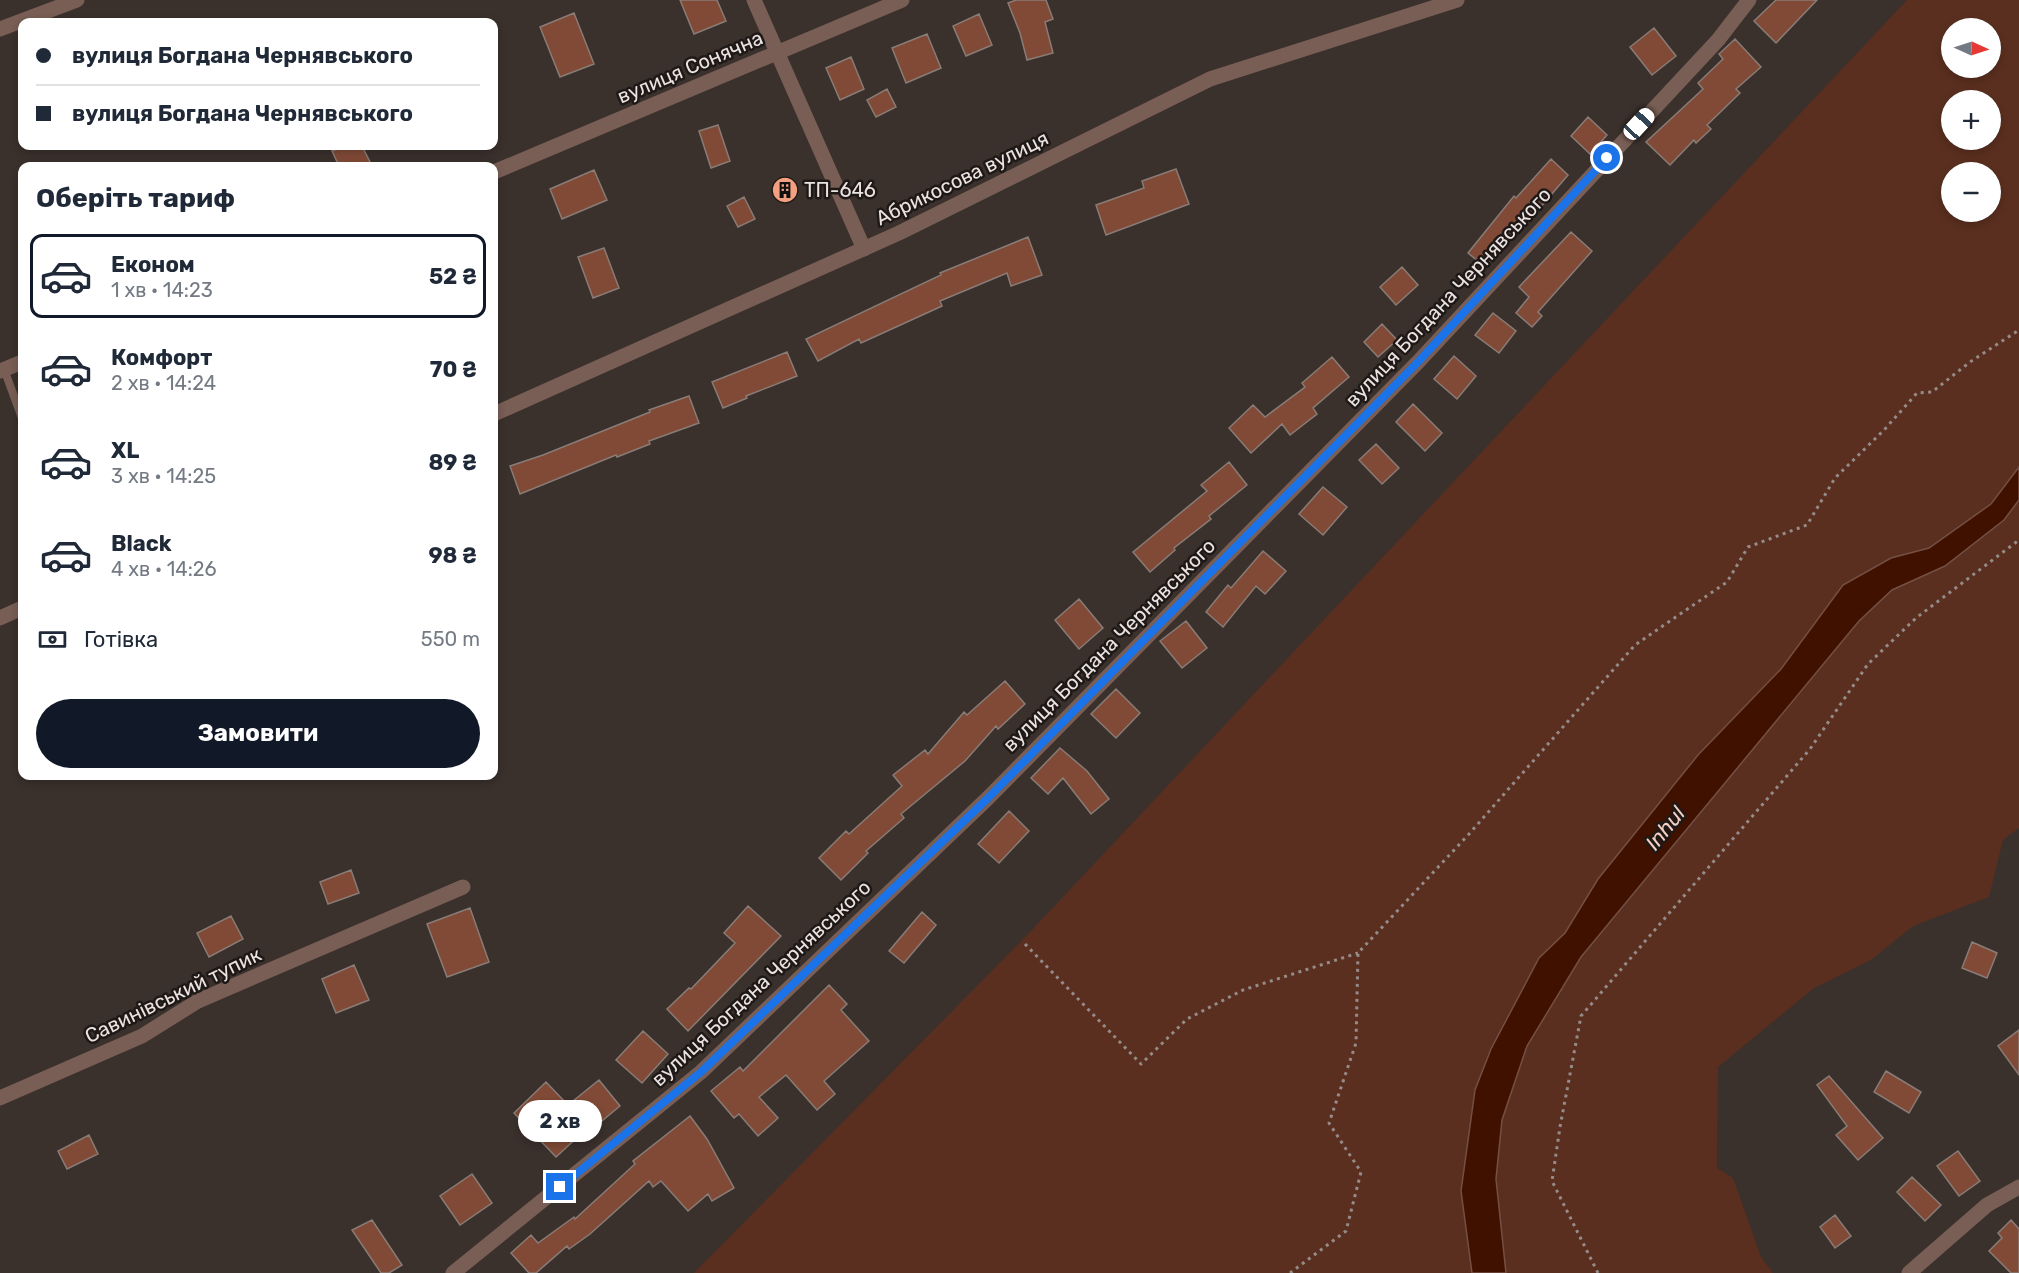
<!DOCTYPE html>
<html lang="uk">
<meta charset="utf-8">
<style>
body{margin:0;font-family:Rubik,sans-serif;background:#f6f6f7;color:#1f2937;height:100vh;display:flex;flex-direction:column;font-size:22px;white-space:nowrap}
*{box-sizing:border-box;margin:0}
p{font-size:20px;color:#747a83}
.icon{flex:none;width:33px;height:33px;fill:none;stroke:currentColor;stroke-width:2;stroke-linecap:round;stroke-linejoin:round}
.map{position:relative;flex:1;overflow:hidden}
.panel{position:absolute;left:18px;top:162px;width:480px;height:618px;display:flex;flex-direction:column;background:#fff;border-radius:12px;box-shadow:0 3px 9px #0003}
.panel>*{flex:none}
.banner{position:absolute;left:18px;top:18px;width:480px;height:132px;border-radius:12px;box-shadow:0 3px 9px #0003;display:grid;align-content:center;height:132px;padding:0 18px;background:#fff}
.needle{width:39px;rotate:93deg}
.fabs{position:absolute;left:1941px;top:18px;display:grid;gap:12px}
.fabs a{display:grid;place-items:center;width:60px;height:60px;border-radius:50%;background:#fff;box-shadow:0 3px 9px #0003;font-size:30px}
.end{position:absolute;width:27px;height:27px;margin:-14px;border:8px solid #1a73e8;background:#fff;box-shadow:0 0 0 3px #fff}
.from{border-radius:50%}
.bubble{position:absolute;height:42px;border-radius:21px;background:#fff;box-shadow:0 3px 9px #0003;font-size:20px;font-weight:700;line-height:42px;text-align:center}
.car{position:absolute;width:18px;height:36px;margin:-18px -9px;border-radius:8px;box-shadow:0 0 4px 2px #0007;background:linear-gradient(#fff 24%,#345 0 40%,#fff 0 76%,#345 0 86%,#fff 0)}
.banner b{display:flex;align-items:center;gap:21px;height:57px;font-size:22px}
.banner b+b{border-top:2px solid #e0e1e3}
.banner i{width:15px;height:15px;background:#1f2937}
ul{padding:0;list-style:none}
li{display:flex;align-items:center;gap:18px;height:84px;margin:0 12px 9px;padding:0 6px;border:3px solid transparent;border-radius:12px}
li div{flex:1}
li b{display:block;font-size:22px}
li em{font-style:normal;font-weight:700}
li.current{border-color:#111827}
li>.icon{width:54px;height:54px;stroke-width:1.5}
h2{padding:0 18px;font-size:27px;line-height:72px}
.pay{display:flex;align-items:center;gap:15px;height:66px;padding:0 18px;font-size:22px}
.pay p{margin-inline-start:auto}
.button{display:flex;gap:12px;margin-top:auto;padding:12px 18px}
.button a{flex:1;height:69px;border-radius:36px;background:#111827;color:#fff;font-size:24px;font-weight:700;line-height:69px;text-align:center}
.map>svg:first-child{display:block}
</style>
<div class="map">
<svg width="2019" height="1273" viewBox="0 0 2019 1273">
<rect width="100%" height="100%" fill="#3a302c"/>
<path fill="#5a2f1f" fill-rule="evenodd" d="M1907,0H2019V467L1991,504L1929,548L1891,558L1781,669L1698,755L1598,879L1565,933L1539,958L1491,1049L1475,1090L1461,1191L1472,1273H694L1030,932ZM1952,28H1990V68H1952ZM1952,100H1990V140H1952ZM1952,172H1990V212H1952Z
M2019,500V828L2003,840L1989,897L1913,926L1871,960L1814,988L1718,1067L1717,1168L1733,1178L1761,1257L1773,1273H1506L1496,1179L1502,1120L1527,1046L1581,958L1859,621L1892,590L1945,566L2004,520Z"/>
<path fill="#411100" stroke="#745044" stroke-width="1.5" d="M2019,467V500L2004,520L1945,566L1892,590L1859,621L1581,957L1527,1046L1502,1120L1496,1179L1506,1273H1472L1461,1191L1475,1090L1491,1049L1539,958L1565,933L1598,879L1698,755L1781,669L1843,585L1891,558L1929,548L1991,504Z"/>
<path fill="#804a36" stroke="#897c77" stroke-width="1.5" d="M680,0H717L726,21L694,34Z
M1016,0H1046L1053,19L1045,22L1053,53L1027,60L1020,33L1008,3Z
M1776,0H1817L1776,43L1754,21Z
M574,13L594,64L560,77L540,27Z
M979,14L992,45L966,56L953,26Z
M1654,28L1676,56L1652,75L1630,47Z
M927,34L941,68L906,83L892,48Z
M1735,39L1761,67L1736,89L1740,93L1707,125L1711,129L1696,143L1694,140L1670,165L1646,142L1703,89L1698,83L1723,59L1719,54Z
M851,57L864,89L840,100L826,68Z
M887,89L896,107L876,117L867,100Z
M1588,117L1607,135L1590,154L1571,136Z
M718,125L730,161L711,168L699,131Z
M344,146H362L372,166H339L332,151Z
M1551,159L1568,175L1521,230L1518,228L1485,267L1468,253L1514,196L1516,198Z
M1176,169L1189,204L1106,235L1096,205L1144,188L1142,181Z
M594,170L607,200L562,219L550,189Z
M744,197L755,219L738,227L727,206Z
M1571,232L1592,251L1538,312L1542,316L1532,327L1516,313L1529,297L1519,287Z
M1028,237L1042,275L1011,286L1007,273L940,301L942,306L861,343L859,339L818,361L806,339L941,275L940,273Z
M604,248L619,288L593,298L578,257Z
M1402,267L1418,285L1396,305L1380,287Z
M1493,313L1516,331L1499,353L1475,335Z
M1382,324L1397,340L1378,357L1364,342Z
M787,352L797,376L746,396L747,398L723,408L712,382Z
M1454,356L1476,376L1457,399L1434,379Z
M1332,357L1349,377L1313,408L1317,414L1290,435L1282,424L1251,453L1229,428L1253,405L1265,417L1305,387L1302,383Z
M689,396L699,423L649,441L650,444L617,457L616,455L520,494L510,466L543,455L650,412L649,410Z
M1413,404L1442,433L1425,451L1396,422Z
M1376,444L1399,468L1382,484L1359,460Z
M1229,462L1247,485L1209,516L1211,519L1174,548L1175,550L1150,572L1133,552L1207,491L1201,485Z
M1323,487L1347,507L1323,535L1299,514Z
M1263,551L1286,571L1265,594L1256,586L1223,627L1206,612L1228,585L1231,588Z
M1079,599L1103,628L1079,649L1055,620Z
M1186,621L1207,648L1182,668L1160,641Z
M1005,681L1025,704L998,729L996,726L965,761L901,814L904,818L866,851L868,853L841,880L819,858L846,831L849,834L902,786L893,775L925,750L928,754L964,712L967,715Z
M1116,689L1140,713L1116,738L1091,714Z
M1060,748L1087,771L1109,799L1091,814L1063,778L1048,794L1031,778Z
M1009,811L1029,831L999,863L978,844Z
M351,870L359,893L328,904L320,882Z
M748,906L781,936L688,1031L667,1009L689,988L691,989L735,943L724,933Z
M470,908L489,962L447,977L427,924Z
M922,912L936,925L904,963L889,951Z
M231,916L243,939L209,957L197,933Z
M1972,942L1997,953L1987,978L1962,968Z
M354,965L369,1000L336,1013L322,979Z
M829,985L847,1004L841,1010L869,1041L824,1081L835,1094L817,1110L786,1075L759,1097L778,1118L758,1136L739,1114L734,1118L711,1091L740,1067L743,1071Z
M2019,1030V1075L1998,1046Z
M643,1031L668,1054L642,1083L616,1060Z
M1886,1071L1921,1092L1909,1113L1874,1092Z
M1829,1076L1883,1138L1858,1160L1836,1135L1847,1126L1817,1085Z
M599,1080L620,1106L597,1125L594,1122L556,1157L514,1113L546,1082L568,1105Z
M690,1116L707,1139L734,1188L712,1201L708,1194L688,1211L661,1181L653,1187L649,1181L590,1234L569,1249L567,1246L536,1273H529L511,1253L531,1235L538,1243L574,1217L575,1219L635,1164L633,1161Z
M89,1135L98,1154L67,1169L58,1151Z
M1958,1151L1980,1181L1959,1196L1937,1166Z
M472,1174L492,1203L460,1225L440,1196Z
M1912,1177L1941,1205L1925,1221L1897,1192Z
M1835,1215L1851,1236L1835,1248L1820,1227Z
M372,1220L402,1265L389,1273H381L352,1230Z
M2011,1220L2019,1229V1273H2011L1989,1251L2002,1238L1998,1233Z"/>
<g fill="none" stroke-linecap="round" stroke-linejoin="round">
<path stroke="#958c89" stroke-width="3" stroke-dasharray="3 4.5" stroke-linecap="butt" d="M1025,944L1141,1064L1187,1019L1243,990L1358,953
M1290,1273L1346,1231L1361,1172L1329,1123L1356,1043L1358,953L1469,834L1635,645L1727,582L1748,547L1807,525L1835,478L1884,430L1917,393L1932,392L1970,362L2019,330
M1598,1273L1552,1181L1560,1127L1581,1016L1810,749L1868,664L1916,618L2019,540"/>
<path stroke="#785e55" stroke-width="8" d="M4,369L22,418"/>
<path stroke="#785e55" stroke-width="15" d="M754,0L864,249
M0,29L77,0
M494,172L902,0
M0,371L22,362
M0,1098L142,1036L198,1001L463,887
M453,1273L701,1072L988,798L1418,362L1718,40L1749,0
M1909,1273L1987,1205L2019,1187"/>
<path stroke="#785e55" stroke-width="15" d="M494,414L899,233L1210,79L1457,0
M0,618L22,608"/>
</g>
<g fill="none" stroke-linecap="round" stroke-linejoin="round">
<path stroke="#1a73e8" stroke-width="8" d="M560,1187L701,1072L988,798L1418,362L1607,158"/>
</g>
<defs>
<g id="building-disc" transform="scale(1.35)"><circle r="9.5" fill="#f3a081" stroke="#1e1917"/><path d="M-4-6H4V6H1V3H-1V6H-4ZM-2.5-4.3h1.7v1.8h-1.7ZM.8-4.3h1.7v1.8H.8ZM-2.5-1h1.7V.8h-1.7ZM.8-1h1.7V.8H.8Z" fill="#111"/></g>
</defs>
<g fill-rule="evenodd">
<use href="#building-disc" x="785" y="190"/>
</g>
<g text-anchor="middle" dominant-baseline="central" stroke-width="5" stroke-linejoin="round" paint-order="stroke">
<g font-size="20" fill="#eae3e1" stroke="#1e1917">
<text transform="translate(690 67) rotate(-23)">вулиця Сонячна</text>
<text transform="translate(962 178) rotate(-26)">Абрикосова вулиця</text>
<text transform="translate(1448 297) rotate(-47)">вулиця Богдана Чернявського</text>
<text transform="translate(1109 645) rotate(-45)">вулиця Богдана Чернявського</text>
<text transform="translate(761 983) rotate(-43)">вулиця Богдана Чернявського</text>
<text transform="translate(173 995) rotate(-26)">Савинівський тупик</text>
</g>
<g font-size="20" fill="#eae3e1" stroke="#1e1917" text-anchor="start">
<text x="804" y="190">ТП-646</text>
</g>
<g font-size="21" font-style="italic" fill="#f4d0c3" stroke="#1e1917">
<text transform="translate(1665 828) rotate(-51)">Inhul</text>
</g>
</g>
</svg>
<div class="fabs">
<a><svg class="needle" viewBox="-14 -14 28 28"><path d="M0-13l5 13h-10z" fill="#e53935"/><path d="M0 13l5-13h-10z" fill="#747a83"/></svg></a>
<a>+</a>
<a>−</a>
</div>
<i class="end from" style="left:1607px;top:158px"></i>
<i class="end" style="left:560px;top:1187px"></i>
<div class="bubble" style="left:518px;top:1100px;width:84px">2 хв</div>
<i class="car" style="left:1639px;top:124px;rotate:43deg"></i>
<div class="banner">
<b><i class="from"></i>вулиця Богдана Чернявського</b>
<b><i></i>вулиця Богдана Чернявського</b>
</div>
<section class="panel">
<h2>Оберіть тариф</h2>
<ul>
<li class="current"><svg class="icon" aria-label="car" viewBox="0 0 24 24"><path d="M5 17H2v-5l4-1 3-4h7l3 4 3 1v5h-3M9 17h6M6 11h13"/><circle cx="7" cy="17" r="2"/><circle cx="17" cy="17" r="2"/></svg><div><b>Економ</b><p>1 хв · 14:23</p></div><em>52 ₴</em></li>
<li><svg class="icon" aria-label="car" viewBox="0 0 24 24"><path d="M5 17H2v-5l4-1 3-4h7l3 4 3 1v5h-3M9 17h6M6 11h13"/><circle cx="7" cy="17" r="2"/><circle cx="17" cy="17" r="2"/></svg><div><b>Комфорт</b><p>2 хв · 14:24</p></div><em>70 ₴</em></li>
<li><svg class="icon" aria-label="car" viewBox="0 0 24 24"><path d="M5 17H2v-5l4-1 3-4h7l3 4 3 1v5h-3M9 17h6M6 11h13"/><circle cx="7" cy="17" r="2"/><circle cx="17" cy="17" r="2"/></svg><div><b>XL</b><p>3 хв · 14:25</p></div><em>89 ₴</em></li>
<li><svg class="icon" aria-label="car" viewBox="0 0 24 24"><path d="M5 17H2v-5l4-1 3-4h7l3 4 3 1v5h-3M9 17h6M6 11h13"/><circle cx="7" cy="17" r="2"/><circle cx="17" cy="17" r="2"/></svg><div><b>Black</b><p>4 хв · 14:26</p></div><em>98 ₴</em></li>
</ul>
<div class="pay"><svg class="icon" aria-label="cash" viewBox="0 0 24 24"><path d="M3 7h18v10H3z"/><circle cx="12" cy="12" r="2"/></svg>Готівка<p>550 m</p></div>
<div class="button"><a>Замовити</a></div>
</section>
</div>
